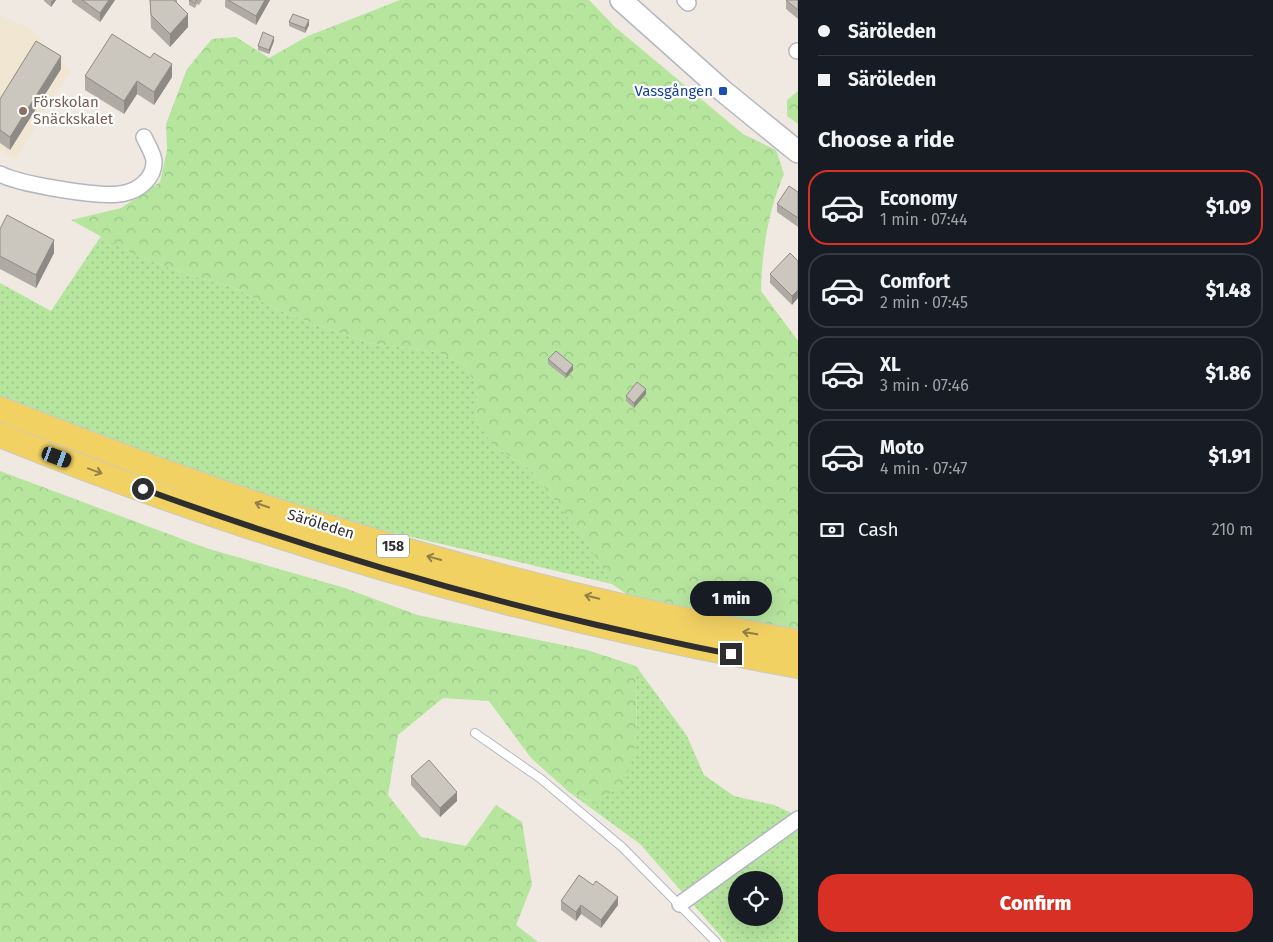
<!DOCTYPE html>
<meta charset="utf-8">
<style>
body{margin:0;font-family:"Fira Sans",sans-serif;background:#242831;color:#f1f3f6;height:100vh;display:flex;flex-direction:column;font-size:19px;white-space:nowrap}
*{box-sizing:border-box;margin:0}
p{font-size:16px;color:#9ea1a6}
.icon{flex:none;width:28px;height:28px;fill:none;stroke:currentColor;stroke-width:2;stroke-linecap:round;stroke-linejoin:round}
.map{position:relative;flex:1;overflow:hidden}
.side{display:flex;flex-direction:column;background:#171b24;width:475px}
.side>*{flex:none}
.hud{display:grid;align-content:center;height:110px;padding:0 20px;background:#171b24}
.controls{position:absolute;left:728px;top:871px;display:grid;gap:10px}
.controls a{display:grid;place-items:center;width:55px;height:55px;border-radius:50%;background:#171b24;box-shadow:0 5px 20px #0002;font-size:25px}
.end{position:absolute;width:22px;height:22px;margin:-11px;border:6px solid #2e2e2e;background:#fff;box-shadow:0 0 0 2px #fff}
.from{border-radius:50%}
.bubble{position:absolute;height:35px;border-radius:18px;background:#171b24;box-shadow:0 5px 20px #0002;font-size:16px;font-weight:800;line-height:35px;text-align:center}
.car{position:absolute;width:15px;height:30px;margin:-15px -8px;border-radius:6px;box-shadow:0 0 4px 1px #0007;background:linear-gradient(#222 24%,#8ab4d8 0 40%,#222 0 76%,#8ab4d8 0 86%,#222 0)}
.hud b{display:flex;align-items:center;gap:18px;height:48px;font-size:19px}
.hud b+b{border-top:1px solid #363941}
.hud i{width:12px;height:12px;background:#f1f3f6}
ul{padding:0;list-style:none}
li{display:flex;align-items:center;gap:15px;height:75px;margin:0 10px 8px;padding:0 10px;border:2px solid #363941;border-radius:20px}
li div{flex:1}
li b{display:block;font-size:19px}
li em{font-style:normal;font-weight:800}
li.on{border-color:#d93025}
li>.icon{width:45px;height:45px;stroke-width:1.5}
h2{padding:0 20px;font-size:22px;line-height:60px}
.pay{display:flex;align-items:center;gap:12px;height:55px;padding:0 20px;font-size:19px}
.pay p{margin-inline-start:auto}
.button{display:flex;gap:10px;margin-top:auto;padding:10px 20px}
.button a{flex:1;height:58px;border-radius:20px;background:#d93025;color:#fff;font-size:20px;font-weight:800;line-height:58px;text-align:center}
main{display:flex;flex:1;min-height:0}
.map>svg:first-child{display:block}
</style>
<main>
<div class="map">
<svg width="798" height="942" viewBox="0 0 798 942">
<defs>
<pattern id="grass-dots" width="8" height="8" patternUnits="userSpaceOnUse" patternTransform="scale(1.25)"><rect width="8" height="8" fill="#b6e59e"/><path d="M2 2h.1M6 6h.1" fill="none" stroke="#9dc588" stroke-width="1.8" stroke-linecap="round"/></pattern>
<pattern id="forest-crowns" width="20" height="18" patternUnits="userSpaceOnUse" patternTransform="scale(1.25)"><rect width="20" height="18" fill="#b6e59e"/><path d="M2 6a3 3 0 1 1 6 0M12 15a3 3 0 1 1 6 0" fill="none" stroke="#9dc588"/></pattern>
</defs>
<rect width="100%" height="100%" fill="#efe9e1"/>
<path fill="#f0e6d1" d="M0,15L32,30L70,71L15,159L0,151Z"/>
<path fill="url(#grass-dots)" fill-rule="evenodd" d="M101,236L135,255L186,274L232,287L285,313L368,343L437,352L465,365L478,390L476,419L493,446L530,469L581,534L612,584L335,519L0,402V283L51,311Z
M636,666L687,736L704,775L734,796L774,805L798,816V942H726L640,844L569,792L594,803L637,740ZM736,880H774V918H736Z"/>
<path fill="url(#forest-crowns)" d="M400,0H589L615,27L743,134L776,150L784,174C768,211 762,251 761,291L798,341V630L635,600L612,584L581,534L530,469L493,446L476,419L478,390L465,365L437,352L368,343L285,313L232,287L186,274L135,255L71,220L121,208L160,182L167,150L166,124L187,69L212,39L236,37L269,58L308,36Z
M798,91V124L787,116V100Z
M0,471L206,548L345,588L417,615L587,650L636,666L637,740L624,785L594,803L569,792L531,758L489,701L443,698L398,735L388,795L421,837L466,846L496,805L522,822L532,885L516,925L538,942H0Z"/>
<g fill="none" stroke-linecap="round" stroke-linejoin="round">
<g stroke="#b4b7c1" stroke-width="10">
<path id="lane" d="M475,733L541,779L622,847L716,942"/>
</g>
<g stroke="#b4b7c1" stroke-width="18">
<path id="street" d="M685,0L688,3
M797,51H798
M0,174C20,184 103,199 125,193C139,190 154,178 154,162C154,154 147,144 144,137
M680,904L798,819"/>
</g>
<g stroke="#b4b7c1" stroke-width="24">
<path id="secondary" d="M621,0L723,91L798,152"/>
</g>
<g stroke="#c9c9c9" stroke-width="26">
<path id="primary" d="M0,409C104,449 208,490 315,523C473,572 635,613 798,642
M0,435C257,539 525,617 798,666"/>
</g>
<use href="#lane" stroke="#fff" stroke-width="8"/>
<use href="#street" stroke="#fff" stroke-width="15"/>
<use href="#secondary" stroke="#fff" stroke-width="21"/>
<use href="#primary" stroke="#f2d163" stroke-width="24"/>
</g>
<path fill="#afaba4" d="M44,0H56L51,7L44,1Z
M72,0H115L100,22L72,2Z
M150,0H177V2L188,27L170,47L151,28Z
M189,0H202L199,5L197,4L195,8L189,5Z
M225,0H270L256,25L225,7Z
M786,0H798V19L786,9Z
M289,22L309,25L305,33L289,26Z
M274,41L269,54L258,50V46Z
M61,69L10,150L0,143V99Z
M85,76L172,77L154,105L137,94L124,114L85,90Z
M798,192V227L777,212V204Z
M0,229L54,253L36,288L0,269Z
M798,261L792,305L770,283V274Z
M548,359L573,370L566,378L548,364Z
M646,394L634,408L626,401V396Z
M411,776L457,801L440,817L411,785Z
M561,901L618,905L601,928L581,914L576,921L561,910Z"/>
<path fill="#8e8b86" d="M53,0H56L51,7V2Z
M109,0H115L100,22V13Z
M265,0H270L256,25V16Z
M188,14V27L170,47V34Z
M309,20V25L305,33V28Z
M274,37V41L269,54V50Z
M61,56V69L10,150V137Z
M172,64V77L154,105V92Z
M137,81V94L124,114V101Z
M54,240V253L36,288V275Z
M798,290V298L792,305V296Z
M573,365V370L566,378V374Z
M646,389V394L634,408V403Z
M457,792V801L440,817V808Z
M618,897V905L601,928V920Z
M581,905V914L576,921V912Z"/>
<path fill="#cbc7bf" stroke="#8e8b86" d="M82,0H109L100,13Z
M150,0H174L188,14L170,34L151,15Z
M189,0H197L195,3Z
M228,0H265L256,16Z
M786,0H798V10Z
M293,14L309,20L305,28L289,22Z
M263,32L274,37L269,50L258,46Z
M112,34L150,58L154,53L172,64L154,92L137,81L124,101L85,76Z
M36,41L61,56L10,137L0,130V99Z
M789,186L798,192V218L777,204Z
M7,215L54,240L36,275L0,256V229Z
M790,253L798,261V290L792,296L770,274Z
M556,351L573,365L566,374L548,359Z
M637,382L646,389L634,403L626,396Z
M429,760L457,792L440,808L411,776Z
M579,875L593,885L596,881L618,897L601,920L581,905L576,912L561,901Z"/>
<defs><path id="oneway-shaft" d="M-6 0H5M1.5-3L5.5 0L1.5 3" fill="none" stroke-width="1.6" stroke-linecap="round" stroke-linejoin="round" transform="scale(1.25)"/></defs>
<g stroke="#908048">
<use href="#oneway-shaft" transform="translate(95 471) rotate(20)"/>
<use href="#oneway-shaft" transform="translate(262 505) rotate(-161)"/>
<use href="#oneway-shaft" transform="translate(434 558) rotate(-165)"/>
<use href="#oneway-shaft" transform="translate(592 597) rotate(-166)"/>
<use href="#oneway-shaft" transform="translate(750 633) rotate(-170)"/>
</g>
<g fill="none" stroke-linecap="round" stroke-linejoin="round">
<path stroke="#2e2e2e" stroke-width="6" d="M143,489C292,543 443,589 597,625C642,635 686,646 731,654"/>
</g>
<rect fill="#1a4fb4" stroke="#fff" stroke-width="2" x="718" y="86" width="10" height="10" rx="2.5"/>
<circle fill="#8d6e63" stroke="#fff" stroke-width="2" cx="23" cy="111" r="5"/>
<g text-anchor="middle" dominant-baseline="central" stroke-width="4.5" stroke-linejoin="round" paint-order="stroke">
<rect fill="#fff" stroke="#6d6d6d" stroke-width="1" x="377" y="534.5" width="32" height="23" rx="4"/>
<g font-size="14" font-weight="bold" fill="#2e2e2e">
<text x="393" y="546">158</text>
</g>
<g font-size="15" fill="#164399" stroke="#fff" text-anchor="end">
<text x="713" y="91">Vassgången</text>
</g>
<g font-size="15" fill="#785e54" stroke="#fff" text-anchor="start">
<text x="33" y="102">Förskolan<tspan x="33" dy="17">Snäckskalet</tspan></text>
</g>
<g font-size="15" fill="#2e2e2e" stroke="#fff">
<text transform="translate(321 524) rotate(17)">Säröleden</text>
</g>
</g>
</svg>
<div class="controls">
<a><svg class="icon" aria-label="locate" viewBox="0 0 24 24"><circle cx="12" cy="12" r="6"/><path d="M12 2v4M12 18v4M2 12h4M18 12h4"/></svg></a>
</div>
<i class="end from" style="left:143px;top:489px"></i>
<i class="end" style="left:731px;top:654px"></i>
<div class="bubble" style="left:690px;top:581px;width:82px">1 min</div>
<i class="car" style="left:57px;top:457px;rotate:110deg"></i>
</div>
<section class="side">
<div class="hud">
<b><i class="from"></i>Säröleden</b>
<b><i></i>Säröleden</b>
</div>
<h2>Choose a ride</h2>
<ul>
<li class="on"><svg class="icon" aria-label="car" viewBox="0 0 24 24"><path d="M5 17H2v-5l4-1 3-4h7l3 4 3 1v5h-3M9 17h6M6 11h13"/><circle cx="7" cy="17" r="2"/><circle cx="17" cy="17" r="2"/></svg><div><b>Economy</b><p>1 min · 07:44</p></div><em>$1.09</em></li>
<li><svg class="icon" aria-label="car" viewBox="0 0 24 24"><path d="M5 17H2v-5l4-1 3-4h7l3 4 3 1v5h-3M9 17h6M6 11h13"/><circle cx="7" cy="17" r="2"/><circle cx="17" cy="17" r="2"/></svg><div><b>Comfort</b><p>2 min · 07:45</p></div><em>$1.48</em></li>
<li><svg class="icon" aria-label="car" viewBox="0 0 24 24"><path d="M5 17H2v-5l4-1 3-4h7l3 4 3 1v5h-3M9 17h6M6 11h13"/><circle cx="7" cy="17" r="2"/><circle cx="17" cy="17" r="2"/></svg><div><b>XL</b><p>3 min · 07:46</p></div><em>$1.86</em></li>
<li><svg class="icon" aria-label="car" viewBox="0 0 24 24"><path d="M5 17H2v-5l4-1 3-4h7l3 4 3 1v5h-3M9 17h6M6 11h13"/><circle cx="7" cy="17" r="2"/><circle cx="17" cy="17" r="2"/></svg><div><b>Moto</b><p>4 min · 07:47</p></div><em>$1.91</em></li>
</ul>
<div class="pay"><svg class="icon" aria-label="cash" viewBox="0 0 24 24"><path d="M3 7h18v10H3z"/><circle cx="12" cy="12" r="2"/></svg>Cash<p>210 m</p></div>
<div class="button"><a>Confirm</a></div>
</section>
</main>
